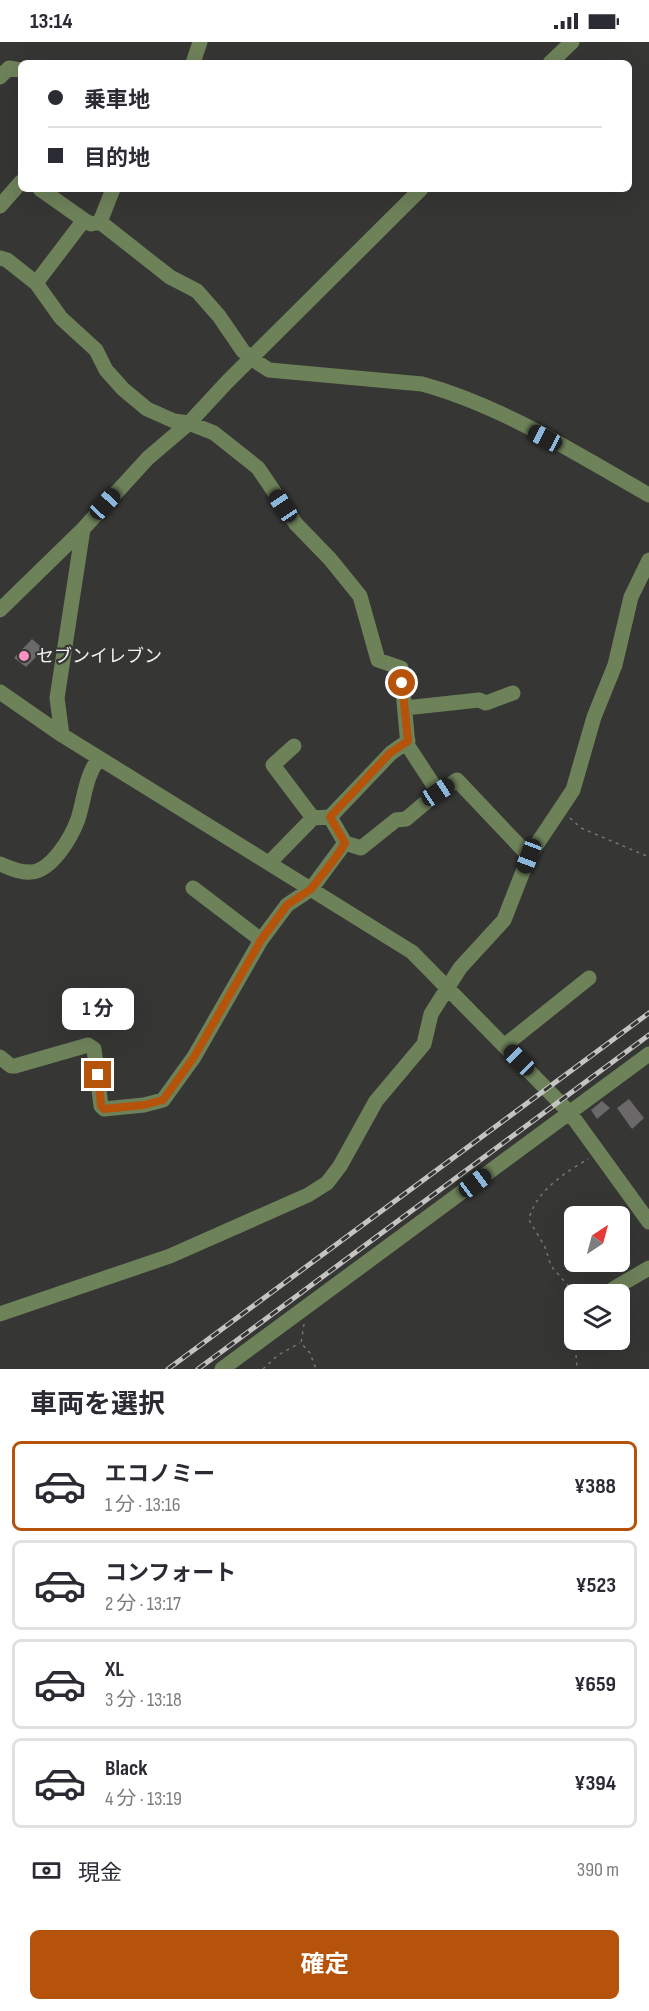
<!DOCTYPE html>
<html lang="ja">
<meta charset="utf-8">
<style>
body{margin:0;font-family:"Sofia Sans Condensed","Noto Sans JP",sans-serif;background:#f2f2f3;color:#2b2b33;height:100vh;display:flex;flex-direction:column;font-size:22px;white-space:nowrap}
*{box-sizing:border-box;margin:0}
p{font-size:20px;color:#7c7c81}
.icon{flex:none;width:33px;height:33px;fill:none;stroke:currentColor;stroke-width:2;stroke-linecap:round;stroke-linejoin:round}
.map{position:relative;height:1327px;overflow:hidden}
.side{display:flex;flex-direction:column;background:#fff;flex:1}
.side>*{flex:none}
.hud{position:absolute;left:18px;top:18px;width:614px;height:132px;border-radius:9px;box-shadow:0 6px 24px #0002;display:grid;align-content:center;height:132px;padding:0 30px;background:#fff}
.needle{width:39px;rotate:36deg}
.buttons{position:absolute;left:564px;top:1164px;display:grid;gap:12px}
.buttons a{display:grid;place-items:center;width:66px;height:66px;border-radius:9px;background:#fff;box-shadow:0 6px 24px #0002;font-size:30px}
.end{position:absolute;width:27px;height:27px;margin:-14px;border:8px solid #b45309;background:#fff;box-shadow:0 0 0 3px #fff}
.from{border-radius:50%}
.bubble{position:absolute;height:42px;border-radius:9px;background:#fff;box-shadow:0 6px 24px #0002;font-size:20px;font-weight:700;line-height:42px;text-align:center}
.car{position:absolute;width:18px;height:36px;margin:-18px -9px;border-radius:8px;box-shadow:0 0 4px 2px #0007;background:linear-gradient(#222 24%,#8ab4d8 0 40%,#222 0 76%,#8ab4d8 0 86%,#222 0)}
.hud b{display:flex;align-items:center;gap:21px;height:57px;font-size:22px}
.hud b+b{border-top:2px solid #e1e1e2}
.hud i{width:15px;height:15px;background:#2b2b33}
ul{padding:0;list-style:none}
li{display:flex;align-items:center;gap:18px;height:90px;margin:0 12px 9px;padding:0 18px;border:3px solid #e1e1e2;border-radius:9px}
li div{flex:1}
li b{display:block;font-size:22px}
li em{font-style:normal;font-weight:700}
li.on{border-color:#b45309}
li>.icon{width:54px;height:54px;stroke-width:1.5}
h2{padding:0 30px;font-size:27px;line-height:72px}
.pay{display:flex;align-items:center;gap:15px;height:66px;padding:0 30px;font-size:22px}
.pay p{margin-inline-start:auto}
.cta{display:flex;gap:12px;margin-top:auto;padding:12px 30px}
.cta a{flex:1;height:69px;border-radius:9px;background:#b45309;color:#fff;font-size:24px;font-weight:700;line-height:69px;text-align:center}
.status{display:flex;justify-content:space-between;align-items:center;height:42px;padding:0 30px;background:#fff;direction:ltr}
.status svg{height:16px;fill:currentColor}
.map>svg:first-child{display:block}
</style>
<div class="status"><b>13:14</b><svg viewBox="0 0 49 12"><path d="M0 12V9h3v3zM5 12V6h3v6zM10 12V3h3v9zM15 12V0h3v12zM26 1h20v11H26zM47 4h2v5h-2z"/></svg></div>
<div class="map">
<svg width="649" height="1327" viewBox="0 0 649 1327">
<rect width="100%" height="100%" fill="#363735"/>
<path fill="#6a6869" d="M32,597L46,609L40,616L37,614L26,625L14,616Z
M629,1057L644,1076L632,1087L617,1066Z
M602,1059L610,1066L597,1077L591,1068Z"/>
<g fill="none" stroke-linecap="round" stroke-linejoin="round">
<path stroke="#767775" stroke-width="1.5" stroke-dasharray="3 4.5" stroke-linecap="butt" d="M570,776L581,786L649,815
M304,1282L301,1301L310,1311L316,1327
M574,1296L571,1247L551,1224L545,1205L529,1178C534,1150 566,1130 588,1117
M575,1298L577,1327
M263,1327L278,1313L300,1301"/>
<path stroke="#6e825a" stroke-width="15" d="M193,21L200,0
M550,21L572,0
M0,35L9,26L21,28
M40,147L84,178
M0,164L21,140
M100,180L170,235L197,249L219,274L243,309L252,317L269,328L422,342C503,364 576,412 649,453
M100,180L113,147
M0,216L7,218L36,241L61,276L96,308L106,328L123,347L147,367L174,379L189,381L214,391L258,426L296,482L330,517L360,554L378,618L401,626L408,704L438,750L457,738L529,814
M36,241L84,178L91,182L100,180
M0,568L83,487L148,416L189,381L227,340L421,147
M0,650L62,693L412,910L570,1071L649,1180
M405,666L479,658L486,661L513,651
M62,693L57,656L83,487
M294,704L273,723L313,776
M330,775L345,801L361,806L396,778L406,777L438,750
M269,821L313,776L330,775L391,711L408,699
M0,822C10,826 20,831 31,830C52,829 72,794 78,777C85,755 85,735 99,716
M193,846L261,898
M504,1004L589,936
M0,1015L11,1024H15L88,1003L94,1007L101,1064L104,1067L144,1063L163,1058L194,1015L261,898L287,863L311,847L345,801
M613,1247L649,1226
M0,1272L170,1214L308,1153L327,1141L340,1124L376,1059L424,1002L431,972L460,926L504,878L529,814L573,748L594,675L615,623L631,555L649,518
M222,1327L649,1012"/>
<g stroke="#c4c5c3" stroke-width="5">
<path id="rail" d="M168,1327L649,971
M198,1327L649,993"/>
</g>
<use href="#rail" stroke="#363735" stroke-width="3" stroke-dasharray="9" stroke-linecap="butt"/>
</g>
<g fill="none" stroke-linecap="round" stroke-linejoin="round">
<path stroke="#b45309" stroke-width="8" d="M98,1033L101,1064L104,1067L144,1063L163,1058L194,1015L261,898L287,863L311,847L336,815L345,801L330,775L390,711L408,699L402,641"/>
</g>
<circle fill="#fc8fc3" stroke="#363735" stroke-width="2" cx="24" cy="614" r="6"/>
<g text-anchor="middle" dominant-baseline="central" stroke-width="4.5" stroke-linejoin="round" paint-order="stroke">
<g font-size="18" fill="#eff0ee" stroke="#363735" text-anchor="start">
<text x="36" y="614">セブンイレブン</text>
</g>
</g>
</svg>
<div class="buttons">
<a><svg class="needle" viewBox="-14 -14 28 28"><path d="M0-13l5 13h-10z" fill="#e53935"/><path d="M0 13l5-13h-10z" fill="#7c7c81"/></svg></a>
<a><svg class="icon" aria-label="layers" viewBox="0 0 24 24"><path d="M12 4l9 5-9 5-9-5zM3 14l9 5 9-5"/></svg></a>
</div>
<i class="end from" style="left:402px;top:641px"></i>
<i class="end" style="left:98px;top:1033px"></i>
<div class="bubble" style="left:62px;top:946px;width:72px">1 分</div>
<i class="car" style="left:545px;top:396px;rotate:298deg"></i>
<i class="car" style="left:105px;top:462px;rotate:43deg"></i>
<i class="car" style="left:283px;top:464px;rotate:326deg"></i>
<i class="car" style="left:438px;top:750px;rotate:57deg"></i>
<i class="car" style="left:529px;top:814px;rotate:201deg"></i>
<i class="car" style="left:519px;top:1018px;rotate:315deg"></i>
<i class="car" style="left:475px;top:1141px;rotate:53deg"></i>
<div class="hud">
<b><i class="from"></i>乗車地</b>
<b><i></i>目的地</b>
</div>
</div>
<section class="side">
<h2>車両を選択</h2>
<ul>
<li class="on"><svg class="icon" aria-label="car" viewBox="0 0 24 24"><path d="M5 17H2v-5l4-1 3-4h7l3 4 3 1v5h-3M9 17h6M6 11h13"/><circle cx="7" cy="17" r="2"/><circle cx="17" cy="17" r="2"/></svg><div><b>エコノミー</b><p>1 分 · 13:16</p></div><em>¥388</em></li>
<li><svg class="icon" aria-label="car" viewBox="0 0 24 24"><path d="M5 17H2v-5l4-1 3-4h7l3 4 3 1v5h-3M9 17h6M6 11h13"/><circle cx="7" cy="17" r="2"/><circle cx="17" cy="17" r="2"/></svg><div><b>コンフォート</b><p>2 分 · 13:17</p></div><em>¥523</em></li>
<li><svg class="icon" aria-label="car" viewBox="0 0 24 24"><path d="M5 17H2v-5l4-1 3-4h7l3 4 3 1v5h-3M9 17h6M6 11h13"/><circle cx="7" cy="17" r="2"/><circle cx="17" cy="17" r="2"/></svg><div><b>XL</b><p>3 分 · 13:18</p></div><em>¥659</em></li>
<li><svg class="icon" aria-label="car" viewBox="0 0 24 24"><path d="M5 17H2v-5l4-1 3-4h7l3 4 3 1v5h-3M9 17h6M6 11h13"/><circle cx="7" cy="17" r="2"/><circle cx="17" cy="17" r="2"/></svg><div><b>Black</b><p>4 分 · 13:19</p></div><em>¥394</em></li>
</ul>
<div class="pay"><svg class="icon" aria-label="cash" viewBox="0 0 24 24"><path d="M3 7h18v10H3z"/><circle cx="12" cy="12" r="2"/></svg>現金<p>390 m</p></div>
<div class="cta"><a>確定</a></div>
</section>
